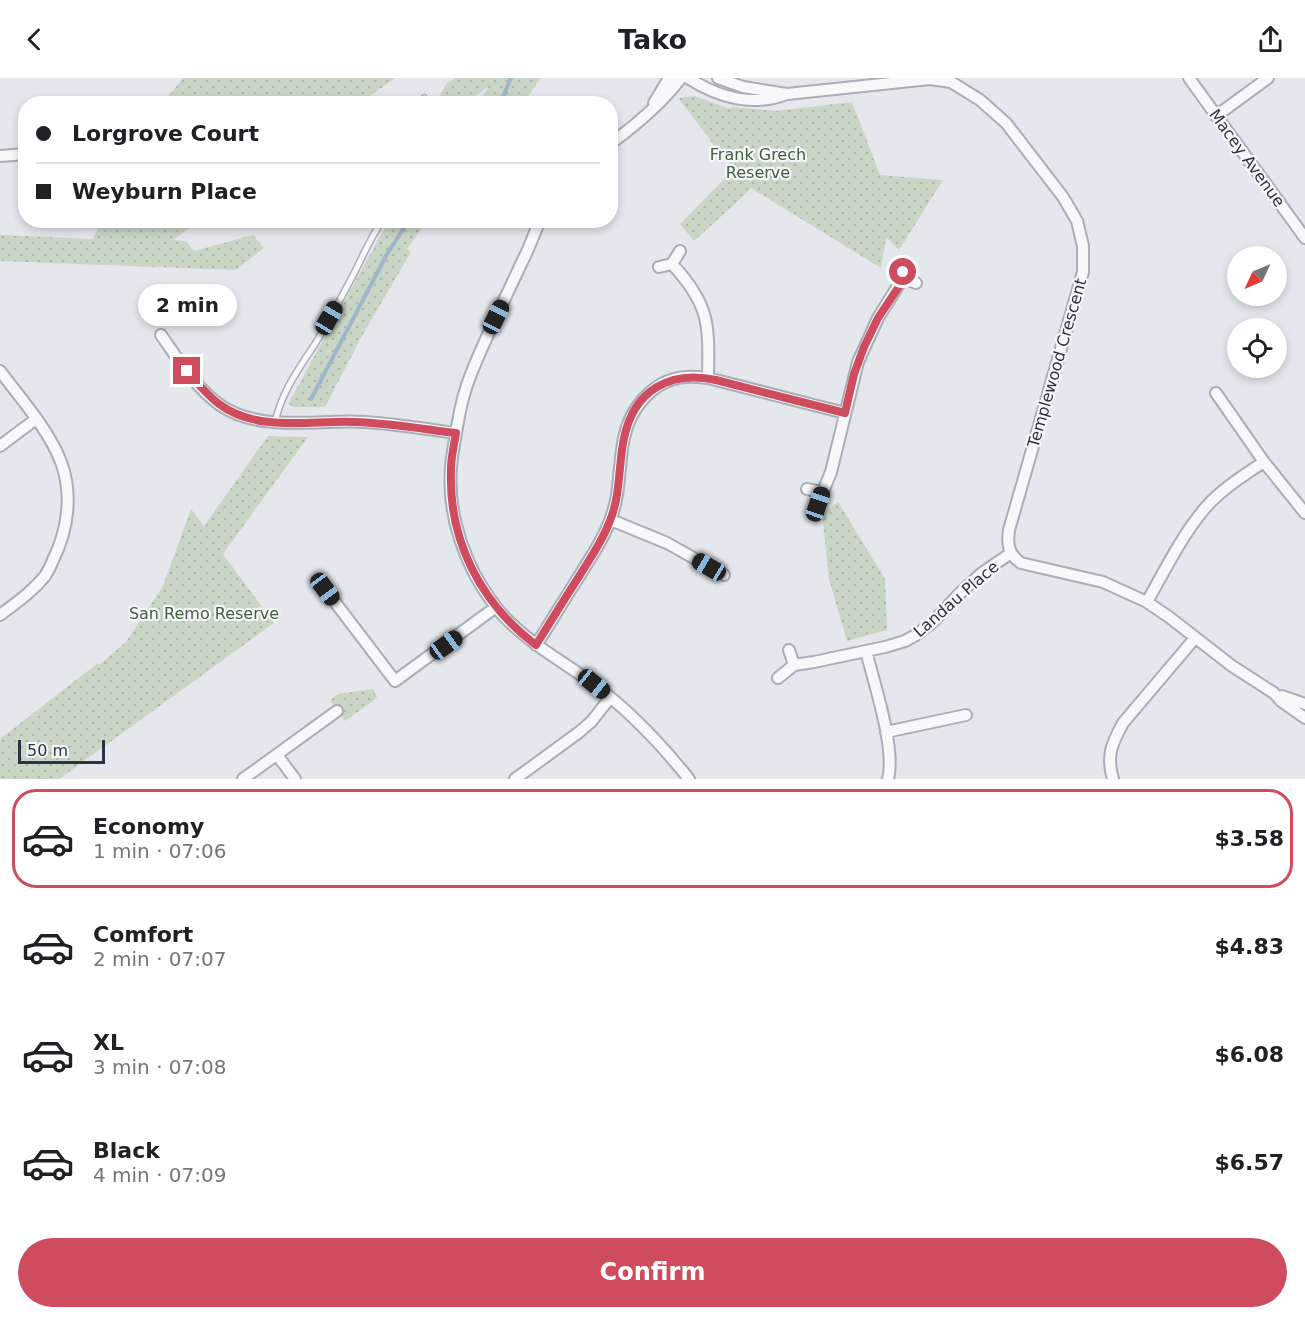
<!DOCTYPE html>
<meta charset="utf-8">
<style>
body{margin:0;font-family:"DejaVu Sans",sans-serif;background:#f2f2f2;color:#202124;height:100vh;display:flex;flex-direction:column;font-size:22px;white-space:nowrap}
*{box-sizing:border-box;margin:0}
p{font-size:20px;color:#757577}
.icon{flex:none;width:33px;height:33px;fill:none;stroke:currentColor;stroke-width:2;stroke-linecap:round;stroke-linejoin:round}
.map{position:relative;height:701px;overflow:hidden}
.panel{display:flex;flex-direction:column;background:#fff;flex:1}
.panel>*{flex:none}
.top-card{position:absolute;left:18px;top:18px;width:600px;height:132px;border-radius:24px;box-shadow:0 3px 9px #0003;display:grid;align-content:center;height:132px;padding:0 18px;background:#fff}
.needle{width:39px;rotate:226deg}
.controls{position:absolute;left:1227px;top:168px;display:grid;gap:12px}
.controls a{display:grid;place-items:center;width:60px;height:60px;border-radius:50%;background:#fff;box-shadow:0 3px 9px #0003;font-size:30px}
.scale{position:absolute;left:18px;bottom:15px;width:87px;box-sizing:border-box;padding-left:6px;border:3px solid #2b3445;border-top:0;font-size:16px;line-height:21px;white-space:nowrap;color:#2b3445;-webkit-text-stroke:4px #f4f6f9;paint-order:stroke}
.end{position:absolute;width:27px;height:27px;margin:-14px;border:8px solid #cf4b5e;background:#fff;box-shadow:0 0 0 3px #fff}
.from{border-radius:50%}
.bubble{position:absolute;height:42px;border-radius:21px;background:#fff;box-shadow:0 3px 9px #0003;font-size:20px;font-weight:600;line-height:42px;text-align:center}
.car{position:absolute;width:18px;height:36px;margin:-18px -9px;border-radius:8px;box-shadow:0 0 4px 2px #0007;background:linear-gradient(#222 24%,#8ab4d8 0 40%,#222 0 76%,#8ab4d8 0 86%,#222 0)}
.top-card b{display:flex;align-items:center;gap:21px;height:57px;font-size:22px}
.top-card b+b{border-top:2px solid #e0e0e0}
.top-card i{width:15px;height:15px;background:#202124}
ul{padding:10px 0 0;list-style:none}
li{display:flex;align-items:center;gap:18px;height:99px;margin:0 12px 9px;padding:0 6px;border:3px solid transparent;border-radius:24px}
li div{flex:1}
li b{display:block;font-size:22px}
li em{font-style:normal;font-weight:600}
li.active{border-color:#cf4b5e}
li>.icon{width:54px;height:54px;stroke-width:1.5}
.cta{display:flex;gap:12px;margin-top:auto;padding:12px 18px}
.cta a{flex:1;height:69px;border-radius:36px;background:#cf4b5e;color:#fff;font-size:24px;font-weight:600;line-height:69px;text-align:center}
header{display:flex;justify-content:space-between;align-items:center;height:78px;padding:0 18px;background:#fff;font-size:27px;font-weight:600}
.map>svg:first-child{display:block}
</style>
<header><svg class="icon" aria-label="back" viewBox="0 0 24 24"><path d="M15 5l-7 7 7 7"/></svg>Tako<svg class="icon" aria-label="share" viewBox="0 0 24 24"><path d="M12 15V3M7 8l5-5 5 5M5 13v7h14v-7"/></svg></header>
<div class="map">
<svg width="1305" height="701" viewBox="0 0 1305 701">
<defs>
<pattern id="green-dots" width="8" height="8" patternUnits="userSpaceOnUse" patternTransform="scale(1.5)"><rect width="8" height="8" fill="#c9d6c5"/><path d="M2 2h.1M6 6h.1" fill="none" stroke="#adb8ab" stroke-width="1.8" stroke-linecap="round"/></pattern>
</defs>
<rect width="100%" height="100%" fill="#e4e7ec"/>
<path fill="url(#green-dots)" d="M183,0H395L360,25H163Z
M455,0H541L523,25H479L489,8L465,25H436L446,6Z
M694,18L730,31L732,29L776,33L852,24L880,97L943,102L899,172L886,159L881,190L751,110L737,124L694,163L680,146L733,92L679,21L680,20Z
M389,142L427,143L407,171L411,174L363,256L325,329H294L288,326Z
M101,143H200L173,162L186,163L194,173L253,157L264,170L236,192L0,183V157L93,161Z
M268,358L308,359L223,476L274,545L59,701H0V661L98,585L99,587L126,564L163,508L191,431L204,448Z
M838,424L885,501L887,552L847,563L829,501L822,436Z
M373,611L377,620L345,643L330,622L338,616Z"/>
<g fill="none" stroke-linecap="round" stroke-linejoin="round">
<path stroke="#a0b4cb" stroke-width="4" d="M500,26L511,0
M311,321L387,176L409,142"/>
<g stroke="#a9aeb7" stroke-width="8">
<path id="service" d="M424,20L428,26
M275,345C280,319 295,296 309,275C325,252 337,227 350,203C361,183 369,161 383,142"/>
</g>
<g stroke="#a9aeb7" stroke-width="14">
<path id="minor" d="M688,0C720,20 752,29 787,16L930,1L951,4L980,22L1006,45L1063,119L1077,143L1083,168V194L1009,452C1007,466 1008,476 1021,485L1103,504L1147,524L1169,539L1232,588L1274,615L1281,623L1305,640
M718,0L743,9L787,16
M1189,0L1305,160
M654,25L669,0
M1216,38L1268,0
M610,66C636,47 662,25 681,0
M0,78L26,76
M540,142C534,156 529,171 522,184C505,221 486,258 471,296C464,313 460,331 457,349C455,362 452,376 451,389C448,426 458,463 474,495C485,515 497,534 515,549C538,571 567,586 592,605C629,632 661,666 689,701
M672,186C710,227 709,246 708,300
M659,189L672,186L680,173
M903,200L916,205
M161,257C178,281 195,309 220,327C260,355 318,341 365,344C395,346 426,351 456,355
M0,293C21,321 49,352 61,384C73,416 68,452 53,482C51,488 48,493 45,498C32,514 16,525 0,537
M1216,315L1264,384L1305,435
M0,368L36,341
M807,411L822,414
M818,426L831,394L858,284L878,240L903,200L901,185
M611,442L667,465L724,497
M325,511L395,603L496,529
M1147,524C1165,492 1182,457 1206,429C1222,411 1244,397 1264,384
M536,567C551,544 565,520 580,497C590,480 602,464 609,445C621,418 618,388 624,360C630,330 653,302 685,299C692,298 700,299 708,300L845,335
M789,572L794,587
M866,573C874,605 896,671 888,701
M778,600L794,587L814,584L885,569L905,563L916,557L934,543L959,516L982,495L1011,475
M1282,618L1305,626
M886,654L966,637
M277,677L295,701
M243,701L337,633
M515,701L578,655L591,644L610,620
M1113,701C1106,678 1112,665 1123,645L1195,560"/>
</g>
<use href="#service" stroke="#f7f8fa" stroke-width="5"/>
<use href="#minor" stroke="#f7f8fa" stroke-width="10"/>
</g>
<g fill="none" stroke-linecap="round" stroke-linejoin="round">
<path stroke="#cf4b5e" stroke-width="8" d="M187,293C197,305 207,317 219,326C258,355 311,342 355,344C389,345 423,351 456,355C454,367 451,379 451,391C448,461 480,525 536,567C551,543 565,520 580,497C590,480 602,464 609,445C621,418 618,388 624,360C634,312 670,292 716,302L845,335L854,296L864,269L878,240L902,204L903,200V194"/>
</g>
<g text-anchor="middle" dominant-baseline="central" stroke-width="4.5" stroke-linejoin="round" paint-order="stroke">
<g font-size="16" fill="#406039" stroke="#f4f6f9">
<text x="758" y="76">Frank Grech<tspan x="758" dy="18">Reserve</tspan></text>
<text x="204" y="535">San Remo Reserve</text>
</g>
<g font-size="16" fill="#2b3445" stroke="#f4f6f9">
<text transform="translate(1247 80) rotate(54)">Macey Avenue</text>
<text transform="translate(1057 285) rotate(-74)">Templewood Crescent</text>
<text transform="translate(956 521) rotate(-41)">Landau Place</text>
</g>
</g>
</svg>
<div class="controls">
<a><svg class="needle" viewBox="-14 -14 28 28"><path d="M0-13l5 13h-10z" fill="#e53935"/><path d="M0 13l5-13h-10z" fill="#757577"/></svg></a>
<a><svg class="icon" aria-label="locate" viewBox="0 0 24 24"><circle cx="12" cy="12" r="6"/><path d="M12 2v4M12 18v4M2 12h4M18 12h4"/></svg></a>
</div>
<div class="scale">50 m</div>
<i class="end from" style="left:903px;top:194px"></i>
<i class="end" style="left:187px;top:293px"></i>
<div class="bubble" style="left:138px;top:206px;width:99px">2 min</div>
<i class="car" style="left:496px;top:239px;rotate:26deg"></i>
<i class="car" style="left:329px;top:240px;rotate:30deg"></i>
<i class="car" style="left:818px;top:426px;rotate:19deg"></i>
<i class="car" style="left:709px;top:489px;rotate:300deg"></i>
<i class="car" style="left:325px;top:511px;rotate:143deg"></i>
<i class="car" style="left:446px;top:567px;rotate:54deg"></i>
<i class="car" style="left:594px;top:606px;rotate:129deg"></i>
<div class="top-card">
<b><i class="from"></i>Lorgrove Court</b>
<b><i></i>Weyburn Place</b>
</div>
</div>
<section class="panel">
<ul>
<li class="active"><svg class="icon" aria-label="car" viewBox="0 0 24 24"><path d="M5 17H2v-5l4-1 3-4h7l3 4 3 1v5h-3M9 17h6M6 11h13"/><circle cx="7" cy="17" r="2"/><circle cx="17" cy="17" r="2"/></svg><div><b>Economy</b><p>1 min · 07:06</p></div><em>$3.58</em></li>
<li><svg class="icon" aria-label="car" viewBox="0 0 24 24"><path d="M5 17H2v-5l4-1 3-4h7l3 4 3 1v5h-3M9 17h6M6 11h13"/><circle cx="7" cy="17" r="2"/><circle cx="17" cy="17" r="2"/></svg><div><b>Comfort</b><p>2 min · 07:07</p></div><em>$4.83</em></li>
<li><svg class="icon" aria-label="car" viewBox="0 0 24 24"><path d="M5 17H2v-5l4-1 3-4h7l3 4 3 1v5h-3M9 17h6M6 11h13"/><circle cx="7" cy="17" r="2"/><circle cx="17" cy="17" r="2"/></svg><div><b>XL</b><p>3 min · 07:08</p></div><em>$6.08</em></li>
<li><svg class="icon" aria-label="car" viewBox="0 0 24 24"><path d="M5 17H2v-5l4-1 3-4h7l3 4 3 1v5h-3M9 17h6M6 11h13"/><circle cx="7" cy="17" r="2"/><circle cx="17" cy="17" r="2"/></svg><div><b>Black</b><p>4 min · 07:09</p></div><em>$6.57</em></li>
</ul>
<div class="cta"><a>Confirm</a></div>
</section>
